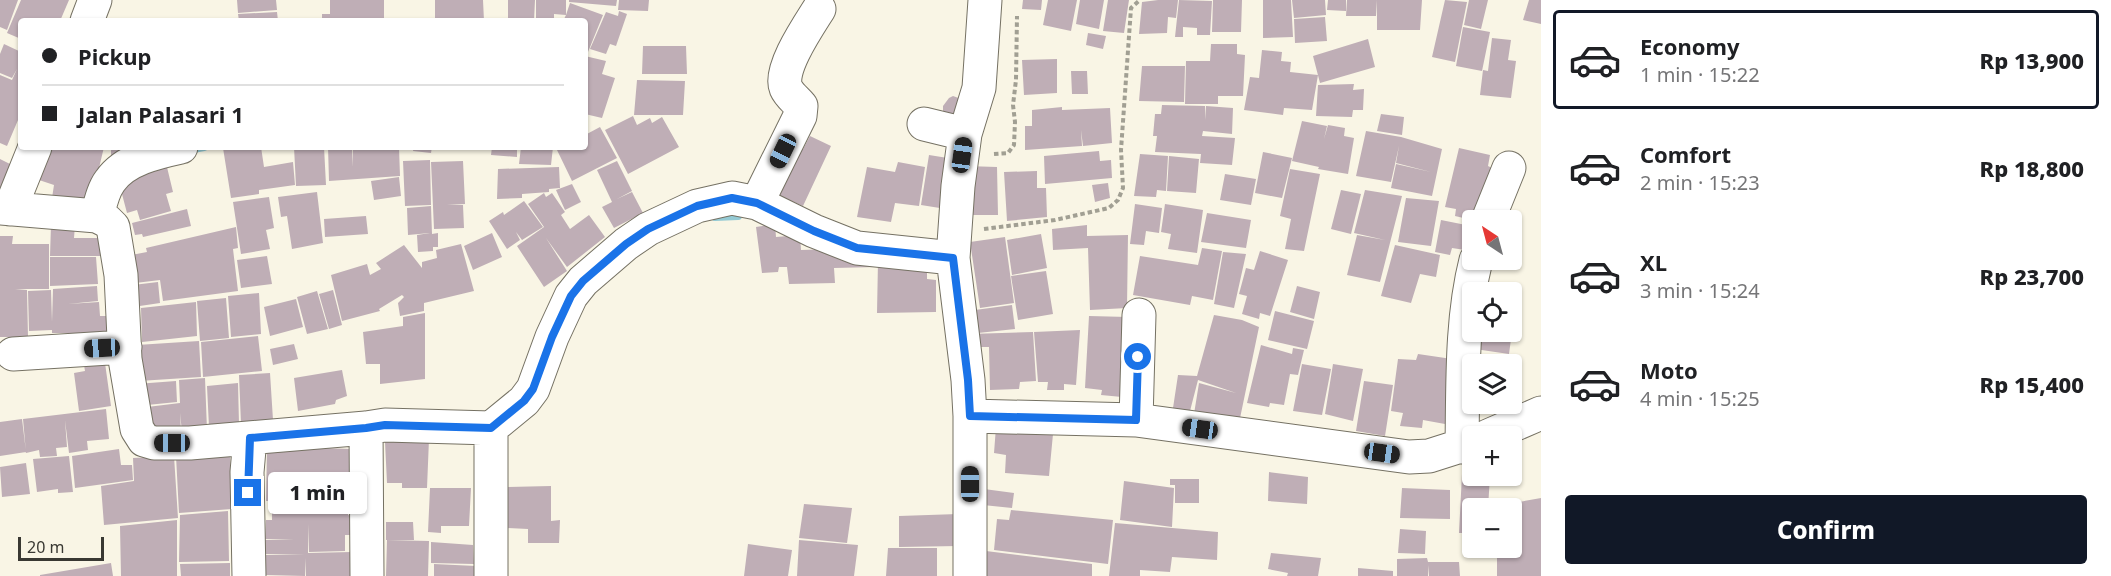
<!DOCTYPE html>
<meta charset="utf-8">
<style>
body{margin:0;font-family:"Noto Sans",sans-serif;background:#f6f6f6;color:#202124;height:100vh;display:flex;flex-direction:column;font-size:22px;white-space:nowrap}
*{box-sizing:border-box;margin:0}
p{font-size:20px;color:#757577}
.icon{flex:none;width:33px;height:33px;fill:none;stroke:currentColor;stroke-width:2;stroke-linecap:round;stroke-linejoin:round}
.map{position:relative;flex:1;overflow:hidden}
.sheet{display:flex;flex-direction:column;background:#fff;width:570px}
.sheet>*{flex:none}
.banner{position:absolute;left:18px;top:18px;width:570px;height:132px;border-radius:6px;box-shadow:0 2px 4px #0004;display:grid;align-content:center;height:132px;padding:0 24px;background:#fff}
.needle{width:39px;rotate:324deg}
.buttons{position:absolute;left:1462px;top:210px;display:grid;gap:12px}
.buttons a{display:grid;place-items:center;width:60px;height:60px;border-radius:6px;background:#fff;box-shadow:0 2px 4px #0004;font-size:30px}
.scale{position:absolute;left:18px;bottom:15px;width:86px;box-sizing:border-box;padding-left:6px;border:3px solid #393832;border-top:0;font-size:16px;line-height:21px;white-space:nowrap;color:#393832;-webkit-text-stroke:4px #f9f5e5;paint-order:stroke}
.end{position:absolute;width:27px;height:27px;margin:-14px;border:8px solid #1a73e8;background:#fff;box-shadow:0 0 0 3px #fff}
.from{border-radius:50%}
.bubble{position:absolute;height:42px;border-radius:6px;background:#fff;box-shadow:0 2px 4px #0004;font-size:20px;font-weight:800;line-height:42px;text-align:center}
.car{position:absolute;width:18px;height:36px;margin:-18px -9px;border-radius:8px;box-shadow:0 0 4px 2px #0007;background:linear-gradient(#222 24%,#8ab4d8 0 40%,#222 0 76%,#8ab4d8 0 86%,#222 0)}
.banner b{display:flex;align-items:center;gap:21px;height:57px;font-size:22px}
.banner b+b{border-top:2px solid #e0e0e0}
.banner i{width:15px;height:15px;background:#202124}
ul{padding:10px 0 0;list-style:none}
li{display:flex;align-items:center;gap:18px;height:99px;margin:0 12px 9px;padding:0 12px;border:3px solid transparent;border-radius:6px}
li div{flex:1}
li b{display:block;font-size:22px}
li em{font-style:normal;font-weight:800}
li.active{border-color:#111827}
li>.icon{width:54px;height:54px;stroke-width:1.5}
.cta{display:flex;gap:12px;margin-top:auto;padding:12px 24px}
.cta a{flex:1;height:69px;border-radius:6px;background:#111827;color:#fff;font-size:24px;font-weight:800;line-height:69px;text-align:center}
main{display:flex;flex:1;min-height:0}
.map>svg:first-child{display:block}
</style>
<main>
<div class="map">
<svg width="1541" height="576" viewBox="0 0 1541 576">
<rect width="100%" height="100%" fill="#f9f5e5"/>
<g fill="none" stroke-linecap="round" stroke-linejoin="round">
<path stroke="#94cad4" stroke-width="8" d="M188,150L204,147
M715,217L738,216"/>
</g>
<path fill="#bfaeb6" d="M0,0H18L7,30L0,27Z
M21,0H69L60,21H21V39L7,33Z
M237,0H276L277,10L238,13Z
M330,0H384V21H322V14H330Z
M435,0H483L484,21H435Z
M508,0H535L534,21H508Z
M536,0H566V15L570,3L603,15L588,52L585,51V21H563L566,15L554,14V21H536Z
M569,0H617L616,6L569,2Z
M619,0H649L648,11L618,10Z
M1023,0H1042L1041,10L1022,9Z
M1048,0H1077L1071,31L1043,25Z
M1080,0H1104L1099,29L1076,24Z
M1108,0H1129L1124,33L1103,31Z
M1158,0H1178L1176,18L1168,17L1167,33L1139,34L1142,2Z
M1179,0L1212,1L1210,35H1197V28L1183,27V37H1175Z
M1213,0H1242L1241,32H1212Z
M1263,0H1291L1293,37L1263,38Z
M1292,0H1325L1326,15L1294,18Z
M1328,0H1346V11L1327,10Z
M1347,0H1377L1376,16H1346Z
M1377,0H1422L1420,30H1377Z
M1445,0L1467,2L1455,62L1432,57Z
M1469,0H1488L1481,29L1464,25Z
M1529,0H1541V24L1523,20Z
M619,11L627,14L616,46L610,44L606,54L590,49L606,12L618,16Z
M277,12L278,21H239L238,14Z
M1325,17L1327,41L1295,43L1294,19Z
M1463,27L1490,32L1482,71L1456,66Z
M1088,33L1106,36L1103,49L1086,45Z
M1492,38L1511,40L1508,60L1516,61L1511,98L1480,95L1483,70L1488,71Z
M1368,39L1375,67L1320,83L1313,56Z
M4,44L21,52V113L7,146L0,143V75L12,80L17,69L12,78L0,73V54Z
M1211,44H1237V54L1245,55L1243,96H1218V104H1185L1186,61H1210Z
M643,46H686L687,74H642Z
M1262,50L1282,52L1281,61L1291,62L1290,72L1318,75L1312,110L1284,108L1283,115L1244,110L1250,77L1259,78Z
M585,56L606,61L602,74L615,78L602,118L585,114Z
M1057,59V93L1024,95L1022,60Z
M1142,66H1185L1184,102L1139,101Z
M1071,71H1087L1088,94H1072Z
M637,80L685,81L683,115H634Z
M1354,84L1353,90L1364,89L1363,110H1353L1352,117L1316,116L1318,85Z
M953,96L964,100L965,117L943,112V106L949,98Z
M1162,105L1205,106V120L1206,106L1233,108L1232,134L1203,131L1202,136L1235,138L1232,165L1200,163L1201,154L1155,152L1157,136H1153L1155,114H1161Z
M1062,107V110L1110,108L1112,143L1083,146L1081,130L1082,146L1025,150V126H1032V110Z
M1381,114L1404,117L1402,135L1377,131Z
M633,116L637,125L650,118L652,123L662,117L679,147L628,174L605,130Z
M1302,121L1327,126L1324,139L1328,125L1345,128L1344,136L1354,138L1348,174L1318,169L1319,167L1292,161Z
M600,127L617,158L572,181L557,150L563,147H585V135Z
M1366,131L1401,137L1442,149L1432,196L1391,188L1396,164L1431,172L1396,163L1399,146L1391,182L1356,176Z
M810,136L831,146L803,206L773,193L798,147L803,149Z
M47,147H104L90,206L52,198L54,185L36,179Z
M111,147H155L111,161Z
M234,147H261L264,167L293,162L295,185L259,190V194L231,198L223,148Z
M294,147H324L326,185L296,186Z
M328,147H352L353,167V147H399L400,176L329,181Z
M414,147H432L431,153L413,151Z
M492,147H517V157L491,155Z
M521,147H553L551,165L519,164Z
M1459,148L1490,155L1488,166L1492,168L1472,220L1455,216L1456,209L1445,207Z
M1099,151L1100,161L1111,160L1112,178L1045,184L1044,156Z
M1263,152L1292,158L1282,198L1255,193Z
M1140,154L1168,156L1166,191L1157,190L1156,197L1134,196Z
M929,155L954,159L946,209L921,205Z
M1169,156L1199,159L1196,193L1167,191Z
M0,159L10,164L0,189Z
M430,160L431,205L405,206L403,161Z
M463,161L465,204L447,205H463L464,228L434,229L431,162Z
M617,161L632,191L617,199L632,192L643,213L614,228L602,207L612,202L597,170Z
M898,162L925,167L919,206L895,203L891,222L857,217L867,167L895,172Z
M166,163L173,192L166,194L171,211L140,220L137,210L127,213L118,179Z
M966,166L997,167L998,215H972Z
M559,167L560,188L549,189V192L522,194V198L497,199L498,169Z
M1290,169L1320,174L1304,251L1285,249L1291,219L1280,216Z
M1037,171V188H1046L1047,217L1007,221L1004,172Z
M1225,174L1256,179L1251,205L1220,200Z
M399,177L401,196L374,200L371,181Z
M1108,183L1110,198L1095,202L1092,185Z
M572,184L581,202L565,210L556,190Z
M1341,190L1361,194L1351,234L1331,229Z
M1365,190L1402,196L1380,282L1347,275L1357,235L1385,240L1354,233Z
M317,192L323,243L292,249L287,216L281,217L278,197Z
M544,193L546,197L552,193L565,212L561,215L570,229L589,215L605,237L567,267L546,238L567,271L544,287L517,246L544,227L528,204Z
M269,197L274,228L266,230L270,249L241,254L233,202Z
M1406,198L1439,201L1431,246L1398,242Z
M524,201L543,227L522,240L516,232L520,240L507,249L489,221L503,212L504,215Z
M1135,204L1162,208L1159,233L1146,231L1144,245L1130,244Z
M1165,204L1203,210L1197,253L1168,249L1171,234L1161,232Z
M431,206L432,234L438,233V247H433V251L418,252L417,235L430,233L408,235L407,208Z
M187,209L191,226L143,237L142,234L135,235L132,223Z
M1207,213L1251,220L1246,248L1201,242Z
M366,216L368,234L325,237L324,219Z
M1441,220L1471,226L1465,250L1452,248L1450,255L1435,252Z
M775,224L776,237L800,235L801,250L831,249L875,258L876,267L834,268L835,283L789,284L787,267H779L778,272L762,273L756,227Z
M51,225H75L74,238H100V256H50Z
M1087,225V236L1128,235L1127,308L1090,310L1088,248L1053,250L1052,229Z
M236,227L238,248L233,249L238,291L163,301L160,280L127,284L126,256L147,252L146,248Z
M492,233L502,257L473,270L464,246Z
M1041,234L1047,268L1012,275L1007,240Z
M0,236H13L12,244H49V289H15L27,290L28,337H0Z
M1005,237L1014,303L980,308L970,242Z
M461,244L474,291L424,303V311L400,316L398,303L404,297L402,295L379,309L380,311L342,321L331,275L367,264L370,275L381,269L376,263L404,245L422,268V262L437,258L436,250Z
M1395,245L1440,255L1436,277L1420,274L1411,303L1381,296Z
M1202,248L1222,251L1213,300L1192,296L1190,305L1133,295L1140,256L1198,265Z
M1260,251L1288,260L1270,316L1260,313L1259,319L1242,314L1247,296L1239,294L1246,268L1254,270Z
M1223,252L1246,254L1234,308L1214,304Z
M267,256L272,284L241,288L237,260Z
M50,257H96L98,284L50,286Z
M878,261H905V270H927V279L936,280V312L877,313Z
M1046,271L1053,314L1018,320L1011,276Z
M158,282L160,303L133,307L125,286Z
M97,286L98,301L68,304L99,302L100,316H110L111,344L77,346V333H52V330L29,331L28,291L51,290L52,322L53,289Z
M1297,286L1320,292L1314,319L1290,312Z
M333,290L342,325L329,329L319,294Z
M317,291L328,329L307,334L297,297Z
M259,293L261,334L231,337L228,296Z
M226,298L229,338L200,341L197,301Z
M296,299L303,327L270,336L264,307Z
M196,302L197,336L142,342L141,308Z
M1012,305L1015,329L978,333L975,310Z
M1275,311L1314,321L1307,349L1268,340Z
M425,313V379L380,384V364H366L363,332L403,326V317Z
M1214,315L1242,320L1259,327L1239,423L1194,414L1199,383L1236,393L1198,380L1190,411L1173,408L1178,375L1197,376Z
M1089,316L1128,317L1122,397L1101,395L1102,390L1085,388Z
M1080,330L1076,385L1064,384V390H1047L1048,382H1038L1034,332Z
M1033,332L1036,381L1020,382L1019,389L990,390L989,347H969V334Z
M1473,332H1512L1509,354L1468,348Z
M258,336L262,371L203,377L201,342Z
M199,341L201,377L139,381L137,345Z
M294,344L298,359L273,365L270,349Z
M1261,345L1292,354L1293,348L1304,350L1298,375L1290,374L1284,405L1270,403L1269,407L1247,403Z
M1418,354L1452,359L1445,424L1423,420L1422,428L1400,426L1403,413L1391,411L1398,359L1416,360Z
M105,363L111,406L79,411L74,373L85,371L84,365Z
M1302,364L1331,369L1322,415L1293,411Z
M1333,364L1363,369L1353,421L1325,414Z
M342,370L347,396L336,400L335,404L298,411L294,378Z
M270,373L273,420L241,424L239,375Z
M205,378L207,430L182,432L180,413L181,432L150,436L139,408L180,403L179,380Z
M176,381L177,402L137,406L136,384Z
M1364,381L1393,385L1385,436L1356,431Z
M238,383L239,424L209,427L207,386Z
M106,409L109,439L87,441L88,450L69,453L65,420L67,447L56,448L57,456L40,457L39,450L26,453L23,419Z
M22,419L26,452L0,456V422Z
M996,427L1053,434L1049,476L1005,473L1006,455L994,453Z
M392,438L429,439L427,488H402V483H387L385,442H392Z
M292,447L352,449L354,473L326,474H354L356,490L348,491L347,499L266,501L267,449Z
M119,449L121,465H132L133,480L75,488L72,456Z
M230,452L232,509L179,513L176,456Z
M69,456L73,492L58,493V489L37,492L33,459Z
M174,456L178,518L104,525L101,486L134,481L133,458Z
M26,463L30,494L2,497L0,467Z
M1269,472L1308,477L1307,504L1268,501Z
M1462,474L1490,476L1488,508H1473V533H1459Z
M1170,479H1199V503H1175V485H1170Z
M1124,481L1174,488L1172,527L1120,520Z
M551,486V521L560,520L559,543H528V529L506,528V487Z
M430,488H471L469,526H441V533L428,532Z
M1402,488L1450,490V519L1400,518Z
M984,489L1014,493L1012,508L983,505Z
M1541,498V576H1497V548H1512V508H1497V506Z
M348,501V515L351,516L352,535H345V551L309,552L308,524V553L351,552L353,576H306L305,558V576L265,575V555L305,554H265V540L294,539H265L266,520H272V503Z
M804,504L852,508L847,543L799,538Z
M1011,510L1113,520L1108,564L994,550L997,519L1009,520Z
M228,511L229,561L179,562L180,515Z
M958,514V546L899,547V516Z
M177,520V576H121L120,526Z
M386,522H413L414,540H386Z
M1115,523L1218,532L1217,560L1172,557L1170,572L1140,570V576H1109Z
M1400,529L1426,531L1425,554L1398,553Z
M387,540L429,541L428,576H386Z
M799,540L858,545L854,576H797Z
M431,542L473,545L474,564L431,563Z
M748,544L792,550L788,576H744Z
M888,548H937V576H886Z
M986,551L1092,564V576H984Z
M1271,553L1321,558L1318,576H1287L1288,573L1268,569Z
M1427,558L1428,562H1459L1460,576H1429L1428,565V576H1397V559Z
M111,563L113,576H40V575Z
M230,563V576H181L180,564Z
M434,564L476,566L477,576H434Z
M1358,568L1393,571V576H1358Z"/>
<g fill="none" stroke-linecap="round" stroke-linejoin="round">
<g stroke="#757163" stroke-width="35">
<path id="minor" d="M87,21L95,0
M924,124L965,134
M757,203L800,116L801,106C796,100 789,95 786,88C778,70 809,25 819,9
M0,208L97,216L107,221L113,227L121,275L125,359L137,429L144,440L154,443H190L366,428L385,425L491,428L524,401L533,389L552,337L571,296L583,281L626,244L648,229L697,206L732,198L757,203L814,231L857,248L953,258
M10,209L35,147
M97,216C100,205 103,190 110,181C125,159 158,152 181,147
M1488,220L1509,168
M13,354L125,347
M970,416L1136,420L1409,457L1429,456L1473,442
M1136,420L1139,315
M366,428L367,576
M1488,436L1541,413
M1462,447C1463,385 1461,319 1476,260
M249,576L247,472L250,438
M491,576V428
M970,576V416L968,380L953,258L958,186L965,134L979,88L985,0"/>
</g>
<path stroke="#a19f93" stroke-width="4" stroke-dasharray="4.5 3" stroke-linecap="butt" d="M994,154L1008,153L1014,145L1015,122L1013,105L1016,80L1017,16
M984,229L1055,220L1109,208L1118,200L1123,188L1121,150L1131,8L1140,0"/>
<use href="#minor" stroke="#fff" stroke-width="33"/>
</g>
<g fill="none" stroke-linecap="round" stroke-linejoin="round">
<path stroke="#1a73e8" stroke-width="8" d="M248,493L250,438L366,428L385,425L491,428L524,401L533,389L552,337L571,296L583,281L626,244L648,229L697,206L732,198L757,203L814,231L857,248L953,258L968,380L970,416L1136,420L1138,357"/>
</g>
</svg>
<div class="buttons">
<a><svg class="needle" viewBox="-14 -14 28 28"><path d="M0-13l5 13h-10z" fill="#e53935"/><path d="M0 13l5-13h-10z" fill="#757577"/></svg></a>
<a><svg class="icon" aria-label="locate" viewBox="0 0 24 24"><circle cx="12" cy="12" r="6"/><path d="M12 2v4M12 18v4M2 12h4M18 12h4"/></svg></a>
<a><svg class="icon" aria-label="layers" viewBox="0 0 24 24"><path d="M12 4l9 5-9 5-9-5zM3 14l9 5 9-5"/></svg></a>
<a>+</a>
<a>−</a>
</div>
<div class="scale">20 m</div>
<i class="end from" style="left:1138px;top:357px"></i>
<i class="end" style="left:248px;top:493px"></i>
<div class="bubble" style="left:268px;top:472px;width:99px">1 min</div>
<i class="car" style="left:783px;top:151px;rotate:206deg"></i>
<i class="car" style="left:962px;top:155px;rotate:8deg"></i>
<i class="car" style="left:102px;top:348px;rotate:267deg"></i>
<i class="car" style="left:1200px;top:429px;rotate:278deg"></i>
<i class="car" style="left:172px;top:443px;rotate:270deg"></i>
<i class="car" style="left:1382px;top:453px;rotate:98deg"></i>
<i class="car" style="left:970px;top:484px;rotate:0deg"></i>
<div class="banner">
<b><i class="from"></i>Pickup</b>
<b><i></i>Jalan Palasari 1</b>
</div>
</div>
<section class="sheet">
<ul>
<li class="active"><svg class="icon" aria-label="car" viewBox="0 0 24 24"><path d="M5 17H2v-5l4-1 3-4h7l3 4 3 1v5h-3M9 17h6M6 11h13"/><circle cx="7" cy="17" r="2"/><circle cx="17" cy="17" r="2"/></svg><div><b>Economy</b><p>1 min · 15:22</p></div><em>Rp 13,900</em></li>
<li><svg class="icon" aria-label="car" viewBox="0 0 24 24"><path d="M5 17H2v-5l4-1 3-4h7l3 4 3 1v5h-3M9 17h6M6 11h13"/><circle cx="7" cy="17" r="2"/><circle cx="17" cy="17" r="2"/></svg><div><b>Comfort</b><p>2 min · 15:23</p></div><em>Rp 18,800</em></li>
<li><svg class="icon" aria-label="car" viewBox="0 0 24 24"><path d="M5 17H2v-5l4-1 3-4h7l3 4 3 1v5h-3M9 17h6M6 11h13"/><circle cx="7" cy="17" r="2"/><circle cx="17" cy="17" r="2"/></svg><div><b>XL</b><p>3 min · 15:24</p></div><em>Rp 23,700</em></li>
<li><svg class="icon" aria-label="car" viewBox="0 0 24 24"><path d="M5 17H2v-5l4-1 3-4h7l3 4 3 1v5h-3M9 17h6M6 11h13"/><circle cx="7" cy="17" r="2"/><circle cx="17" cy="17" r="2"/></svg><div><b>Moto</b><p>4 min · 15:25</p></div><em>Rp 15,400</em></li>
</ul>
<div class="cta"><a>Confirm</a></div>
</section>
</main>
